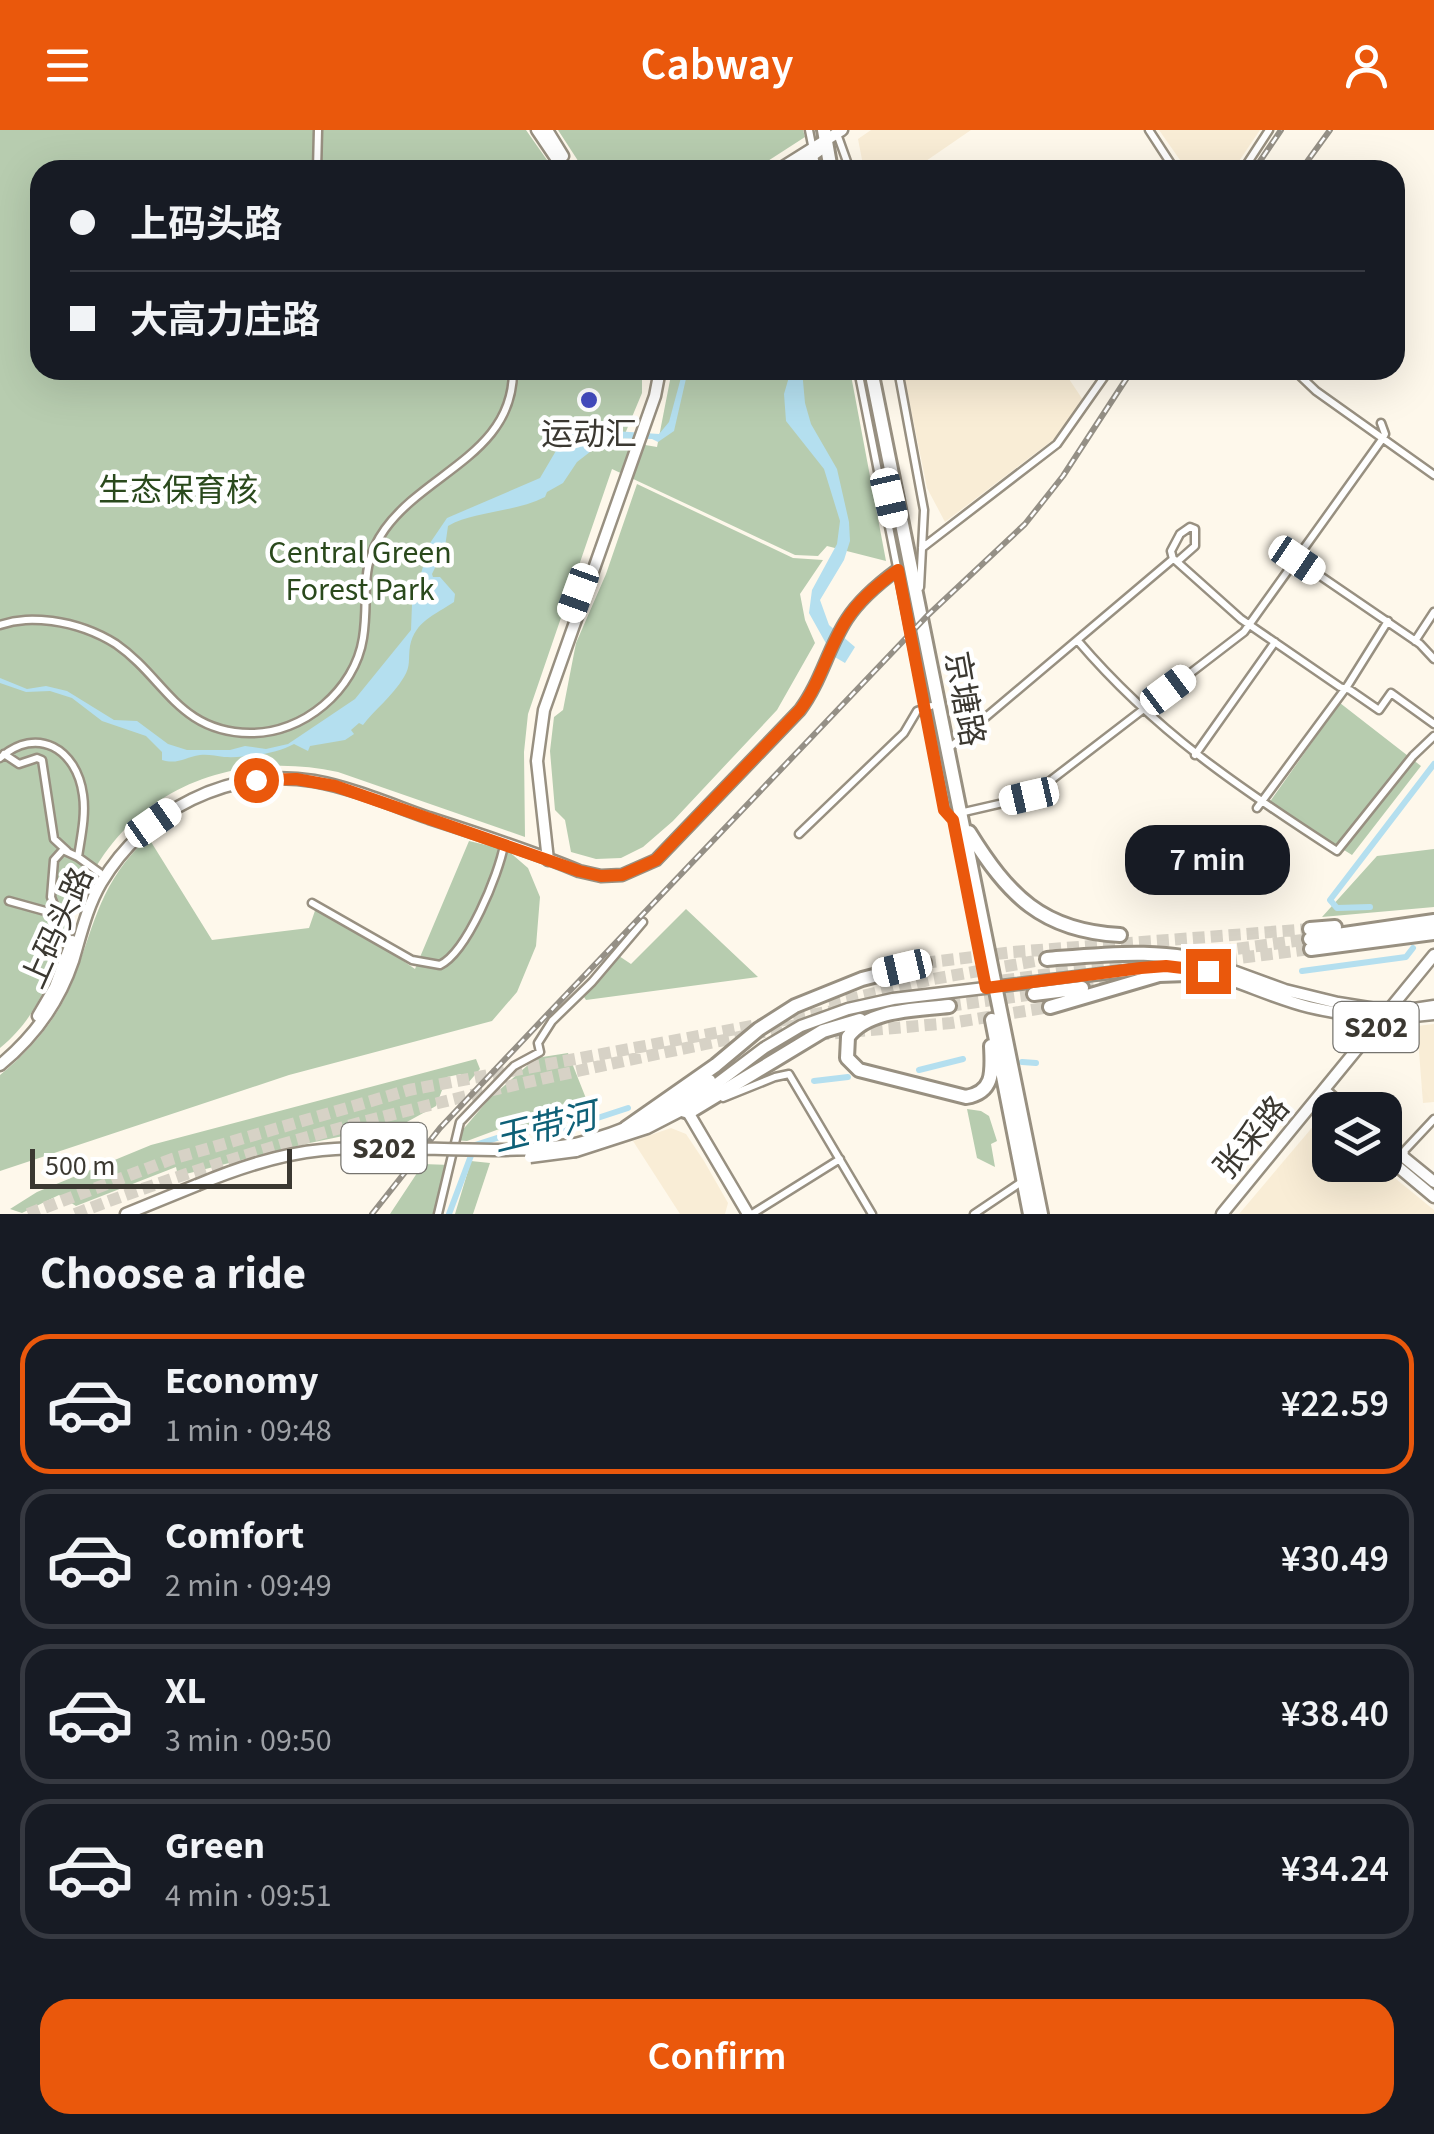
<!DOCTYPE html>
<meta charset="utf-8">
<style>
body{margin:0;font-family:"Source Sans 3","Noto Sans SC",sans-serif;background:#20242c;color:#f1f3f6;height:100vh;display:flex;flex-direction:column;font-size:38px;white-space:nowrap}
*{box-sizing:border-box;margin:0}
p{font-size:32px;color:#9ea1a6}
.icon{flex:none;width:55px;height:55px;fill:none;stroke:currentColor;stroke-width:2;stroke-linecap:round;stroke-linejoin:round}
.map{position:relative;height:1084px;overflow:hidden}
.side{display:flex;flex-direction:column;background:#171b24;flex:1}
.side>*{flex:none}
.banner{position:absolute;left:30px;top:30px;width:1375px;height:220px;border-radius:30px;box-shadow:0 10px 40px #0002;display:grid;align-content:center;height:220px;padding:0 40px;background:#171b24}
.controls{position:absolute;left:1312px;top:962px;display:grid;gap:20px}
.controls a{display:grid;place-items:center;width:90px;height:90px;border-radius:20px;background:#171b24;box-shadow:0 10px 40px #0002;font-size:50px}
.scale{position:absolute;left:30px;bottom:25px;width:262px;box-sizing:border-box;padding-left:10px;border:5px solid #3b3831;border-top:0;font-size:28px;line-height:35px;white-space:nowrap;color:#3b3831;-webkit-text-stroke:8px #fff;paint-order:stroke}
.end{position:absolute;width:45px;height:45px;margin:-22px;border:12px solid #ea580c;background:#fff;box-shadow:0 0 0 5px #fff}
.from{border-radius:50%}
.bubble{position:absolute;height:70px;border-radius:30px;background:#171b24;box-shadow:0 10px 40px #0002;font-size:32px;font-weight:600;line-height:70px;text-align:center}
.car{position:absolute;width:30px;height:60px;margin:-30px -15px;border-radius:12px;box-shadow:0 0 8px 2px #0007;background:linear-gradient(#fff 24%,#345 0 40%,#fff 0 76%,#345 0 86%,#fff 0)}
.banner b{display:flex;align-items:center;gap:35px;height:95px;font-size:38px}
.banner b+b{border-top:2px solid #363941}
.banner i{width:25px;height:25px;background:#f1f3f6}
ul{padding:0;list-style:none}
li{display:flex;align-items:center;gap:30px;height:140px;margin:0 20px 15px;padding:0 20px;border:5px solid #363941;border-radius:30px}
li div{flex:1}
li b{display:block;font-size:38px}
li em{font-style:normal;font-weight:600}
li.active{border-color:#ea580c}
li>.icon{width:90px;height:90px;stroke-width:1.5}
h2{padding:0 40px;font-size:45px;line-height:120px}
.primary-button{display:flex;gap:20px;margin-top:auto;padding:20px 40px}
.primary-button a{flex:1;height:115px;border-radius:30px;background:#ea580c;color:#fff;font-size:40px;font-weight:600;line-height:115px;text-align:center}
header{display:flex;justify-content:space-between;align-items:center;height:130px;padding:0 40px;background:#ea580c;color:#fff;font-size:45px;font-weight:600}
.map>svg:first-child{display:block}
</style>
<header><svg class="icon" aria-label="menu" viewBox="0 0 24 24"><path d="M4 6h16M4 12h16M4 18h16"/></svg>Cabway<svg class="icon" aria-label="person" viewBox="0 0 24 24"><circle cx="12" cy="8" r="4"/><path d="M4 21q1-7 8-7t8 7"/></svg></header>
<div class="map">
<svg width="1434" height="1084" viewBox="0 0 1434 1084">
<rect width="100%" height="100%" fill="#fef8eb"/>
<path fill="#f9edd6" d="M871,0H971L926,31L931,40H864L858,9Z
M1159,0H1260L1233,40H1187Z
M903,240H1063L1083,270L1053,310L945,392L927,358Z
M1434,894V972L1423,973L1417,896Z
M1321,987L1330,994V1035H1379L1434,1080V1084H1239Z
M671,998L686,1004L704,1031L728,1073L725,1084H680L633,1011Z"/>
<path fill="#b7ccaf" d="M0,0H526L554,40H40V240H642V263L622,311L657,317L672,240H850L886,431L827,416L818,426L795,425L612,339L528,584L524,622L525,707L338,642C231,619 128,660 82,764C56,820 51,876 0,918Z
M558,0H803L805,7L754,40H584Z
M637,354L793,428L823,430L800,464L805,490L815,513L777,580L673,691L643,717L621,728L596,729L571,722L565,690L555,680L550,621L554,587L563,580L576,513L606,444Z
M1340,573L1421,636L1352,725L1269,673Z
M148,707L212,810L309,798L318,772L415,839L469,711L507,720L528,738L540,767L536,816L517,862L492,891L289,945L0,1041V945C32,919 59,887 74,848C96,790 100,753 148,707Z
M1434,719V777L1322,787L1377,726Z
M686,779L758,847L586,870L582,864L616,824L631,834Z
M568,923L591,981L542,996L510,995L467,1011L454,1010L489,969L536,928Z
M476,929L480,939L468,953L460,952L461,944L447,947L436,976L405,993L305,1014L178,1046L176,1037L76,1076L59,1065L22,1083L10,1079L37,1062L151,1015Z
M967,979L981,981L989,986L997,1011L991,1014L995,1037L977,1028Z
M471,1031L490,1033L473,1084H455Z
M423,1034L450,1035L434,1084H390Z"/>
<path fill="#b4dfef" d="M683,240H688L674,301L658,312L652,309L608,308L577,332L563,353L547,362L545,367C513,383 474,381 448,396L445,417L432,444L433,447H440L455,464L454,472C435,485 415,491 410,516C408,529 411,536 404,547C392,567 374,580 363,595L359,593L351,600L354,604L345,610L310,616L308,621L294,614C276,624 246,628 224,627C216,626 208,624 200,625C185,627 178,635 162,630V622L146,606L102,591L72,568L50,561L26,562L0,553V548L27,559L46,556L67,561L114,590L137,591L168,614L187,620H230L245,616L266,619L288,614L355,569L411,500L412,474L430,413L447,388L540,348L567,302L579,294L591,293L615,301L659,304L669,292Z
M791,240H802L805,273L811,294L837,339L849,392L850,411L844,430L820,470L829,495L855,517L845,533L833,526L809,483L812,460L837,414L840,391L824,339L786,291L784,264Z"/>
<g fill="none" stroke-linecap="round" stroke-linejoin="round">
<path stroke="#b4dfef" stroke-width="6" d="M1370,777L1337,778L1330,770L1434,634
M1302,841L1406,827L1413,818
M1022,932L1036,933
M919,940L963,929
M814,951L848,947
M449,1084L475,1015L513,1003L567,998L628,978"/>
<path stroke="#d7d2c6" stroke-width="12" stroke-dasharray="12 6" stroke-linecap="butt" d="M1184,826L1310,809
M1207,832L1311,819
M924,833L1013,822L1310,799
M985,853L1164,828
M1082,858L1119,852
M829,874L933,849L1047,829
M949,876L1034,864
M836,887L934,869
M781,908L951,893L1050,877
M28,1084L172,1029L409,960L843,879
M75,1084C309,993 556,945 802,894"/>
<g stroke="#989081" stroke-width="11">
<path id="minor" d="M809,0L817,40
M1149,0L1175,40
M836,1L850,40
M317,40L318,0
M1243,40L1269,0
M858,240L945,680L953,690
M898,240L924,380L920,457
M1294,240L1316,261L1434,345
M922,418L1057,314L1109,240
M1175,430L1241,489L1340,557L1350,560L1379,580L1391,563L1434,594
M1297,430L1420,514L1434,529
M0,495C18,489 33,489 52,491C74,494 97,502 116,514C165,548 178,602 250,603C303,604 355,560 363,508C370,465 357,438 385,399C426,342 514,323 513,240
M1078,511C1155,601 1238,657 1337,721L1413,626L1434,606
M1415,511L1434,482
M948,619L1173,429L1171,421L1180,404L1190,397L1195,399V416L1178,431
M4,624L19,634L37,628L42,630L54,709L67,721
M1195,625L1275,512
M0,628C37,595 77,619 83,665C86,685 81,707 78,727L100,743
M1257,678L1348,555L1388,491
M964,682L1029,667L1244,502L1383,308L1385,304L1381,293
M799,704L904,603L917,581L931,576
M9,771L56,784
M312,773L412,830L440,835C467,822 499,744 504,715
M55,809L59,788L51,767L54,730L63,720L78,727
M723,968L775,947L789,944L872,1084
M1404,1027L1405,1020L1434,989
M438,1084L460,992L514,936L540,922L538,913L552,891L592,852L643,792
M752,1084L840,1029
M974,1084L1023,1051"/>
</g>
<g stroke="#989081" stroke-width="15">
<path id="major" d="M537,0L564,40
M547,0L563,26
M778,40L842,0
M792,40L823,18
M548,730L537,631L544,580L655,266L660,240
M1222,837L1285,860L1338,873L1394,882L1434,876
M38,886L55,857L72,811
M0,935C34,907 59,873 73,831C81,804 87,777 101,753C145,680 229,637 314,651C353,658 392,675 429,688C479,704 531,721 579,741L601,746L622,745L656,730L800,580C821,552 828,518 847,489C860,469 878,454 897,440
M1325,961L1347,980
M1317,970L1330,981
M685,977L748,1084
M1385,1012L1434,1052
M575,1014C625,1002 669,981 710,950
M576,1021L647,998L682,980L764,918L801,896L848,879L893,869L1167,836C1218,838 1260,865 1309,877C1351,887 1392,890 1434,884
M1385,1026L1434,1067
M126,1084L197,1055
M1222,1084L1434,825"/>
</g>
<g stroke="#989081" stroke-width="18">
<path id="highway" d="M824,0L831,40
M871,240L1041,1084
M969,702C1008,765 1042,801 1120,805
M1310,799L1335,797
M1310,809L1434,791
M1311,819L1434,803
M1047,829C1108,824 1166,817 1226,837
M1034,864L1082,858
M949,876C917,880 868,879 848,907L847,928L859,940L966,967C995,962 992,940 991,916
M1050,877L1159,845L1215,843
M992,890L1030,1084
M682,980L689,982L823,901L860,890
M626,998L716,935L759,899L795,876L862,849L924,833"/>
</g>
<use href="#minor" stroke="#fff" stroke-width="6"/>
<use href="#major" stroke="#fff" stroke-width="10"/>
<use href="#highway" stroke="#fff" stroke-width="12"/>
<g stroke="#959086" stroke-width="6">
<path id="rail" d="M1254,40L1281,0
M1301,40L1330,0
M372,1084L440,998L543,889L927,486L1025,394L1063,346L1132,240"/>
</g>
<use href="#rail" stroke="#fff" stroke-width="2.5" stroke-dasharray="8" stroke-linecap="butt"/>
<g stroke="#989081" stroke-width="15" stroke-linecap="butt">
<path id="major-bridge" d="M530,1027L576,1021
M197,1055C238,1038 279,1024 322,1020C407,1012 491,1028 575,1014"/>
</g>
<use href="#major-bridge" stroke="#fff" stroke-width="10"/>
</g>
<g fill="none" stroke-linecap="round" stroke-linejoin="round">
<path stroke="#ea580c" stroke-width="12" d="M256,650L296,649L335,656L579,741L601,746L622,745L656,730L800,580C821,552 828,518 847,489C860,469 878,454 898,440L944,680L953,690L986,858L1141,838L1166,836L1208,841"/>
</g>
<circle fill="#434bc0" stroke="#fff" stroke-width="4" cx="589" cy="270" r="10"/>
<g text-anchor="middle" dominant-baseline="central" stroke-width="9" stroke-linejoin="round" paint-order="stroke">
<g fill="#fff" stroke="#76746f" stroke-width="2.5">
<rect x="1333.5" y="872" width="85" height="50" rx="8"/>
<rect x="341.5" y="993" width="85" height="50" rx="8"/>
</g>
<g font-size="30" font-weight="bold" fill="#3b3831">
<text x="1376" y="897">S202</text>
<text x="384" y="1018">S202</text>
</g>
<g font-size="32" fill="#3b3831" stroke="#fff">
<text x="589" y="305">运动汇</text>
</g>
<g font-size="32" fill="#2a491c" stroke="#fff">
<text x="178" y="361">生态保育核</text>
<text x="360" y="423">Central Green<tspan x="360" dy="37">Forest Park</tspan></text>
</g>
<g font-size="32" fill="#3b3831" stroke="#fff">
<text transform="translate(964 569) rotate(80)">京塘路</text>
<text transform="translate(58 798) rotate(-66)">上码头路</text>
<text transform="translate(1252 1008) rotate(-50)">张采路</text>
</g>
<g font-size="35" font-style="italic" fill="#0e6077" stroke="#fff">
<text transform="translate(545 998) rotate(-14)">玉带河</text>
</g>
</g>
</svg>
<div class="controls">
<a><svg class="icon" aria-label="layers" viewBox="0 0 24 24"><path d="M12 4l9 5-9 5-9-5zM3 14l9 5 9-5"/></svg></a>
</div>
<div class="scale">500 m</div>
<i class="end from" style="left:256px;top:650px"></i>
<i class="end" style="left:1208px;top:841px"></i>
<div class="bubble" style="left:1125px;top:695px;width:165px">7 min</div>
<i class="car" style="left:889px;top:368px;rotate:167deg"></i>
<i class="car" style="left:1297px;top:430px;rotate:124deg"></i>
<i class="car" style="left:578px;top:463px;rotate:200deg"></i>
<i class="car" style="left:1168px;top:560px;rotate:53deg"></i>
<i class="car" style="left:1029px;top:666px;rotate:257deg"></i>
<i class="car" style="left:153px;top:693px;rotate:55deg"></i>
<i class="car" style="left:902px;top:838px;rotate:257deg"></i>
<div class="banner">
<b><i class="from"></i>上码头路</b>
<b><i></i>大高力庄路</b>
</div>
</div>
<section class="side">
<h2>Choose a ride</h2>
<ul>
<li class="active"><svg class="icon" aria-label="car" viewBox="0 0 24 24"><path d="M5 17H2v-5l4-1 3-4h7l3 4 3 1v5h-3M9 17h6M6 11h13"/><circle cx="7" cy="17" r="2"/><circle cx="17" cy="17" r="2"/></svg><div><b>Economy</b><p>1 min · 09:48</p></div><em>¥22.59</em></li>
<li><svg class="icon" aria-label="car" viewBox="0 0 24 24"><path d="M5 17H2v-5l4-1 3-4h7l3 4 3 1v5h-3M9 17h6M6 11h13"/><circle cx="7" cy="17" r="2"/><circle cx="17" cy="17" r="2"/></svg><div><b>Comfort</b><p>2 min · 09:49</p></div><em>¥30.49</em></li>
<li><svg class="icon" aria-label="car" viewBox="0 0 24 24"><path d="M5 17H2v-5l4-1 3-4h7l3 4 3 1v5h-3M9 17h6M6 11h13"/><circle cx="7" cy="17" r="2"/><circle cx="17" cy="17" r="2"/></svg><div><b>XL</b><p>3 min · 09:50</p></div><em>¥38.40</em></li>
<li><svg class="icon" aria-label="car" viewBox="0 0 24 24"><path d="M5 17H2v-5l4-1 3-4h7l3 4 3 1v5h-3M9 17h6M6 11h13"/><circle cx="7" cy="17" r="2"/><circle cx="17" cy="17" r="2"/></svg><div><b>Green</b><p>4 min · 09:51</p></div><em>¥34.24</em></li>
</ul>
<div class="primary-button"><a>Confirm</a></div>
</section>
